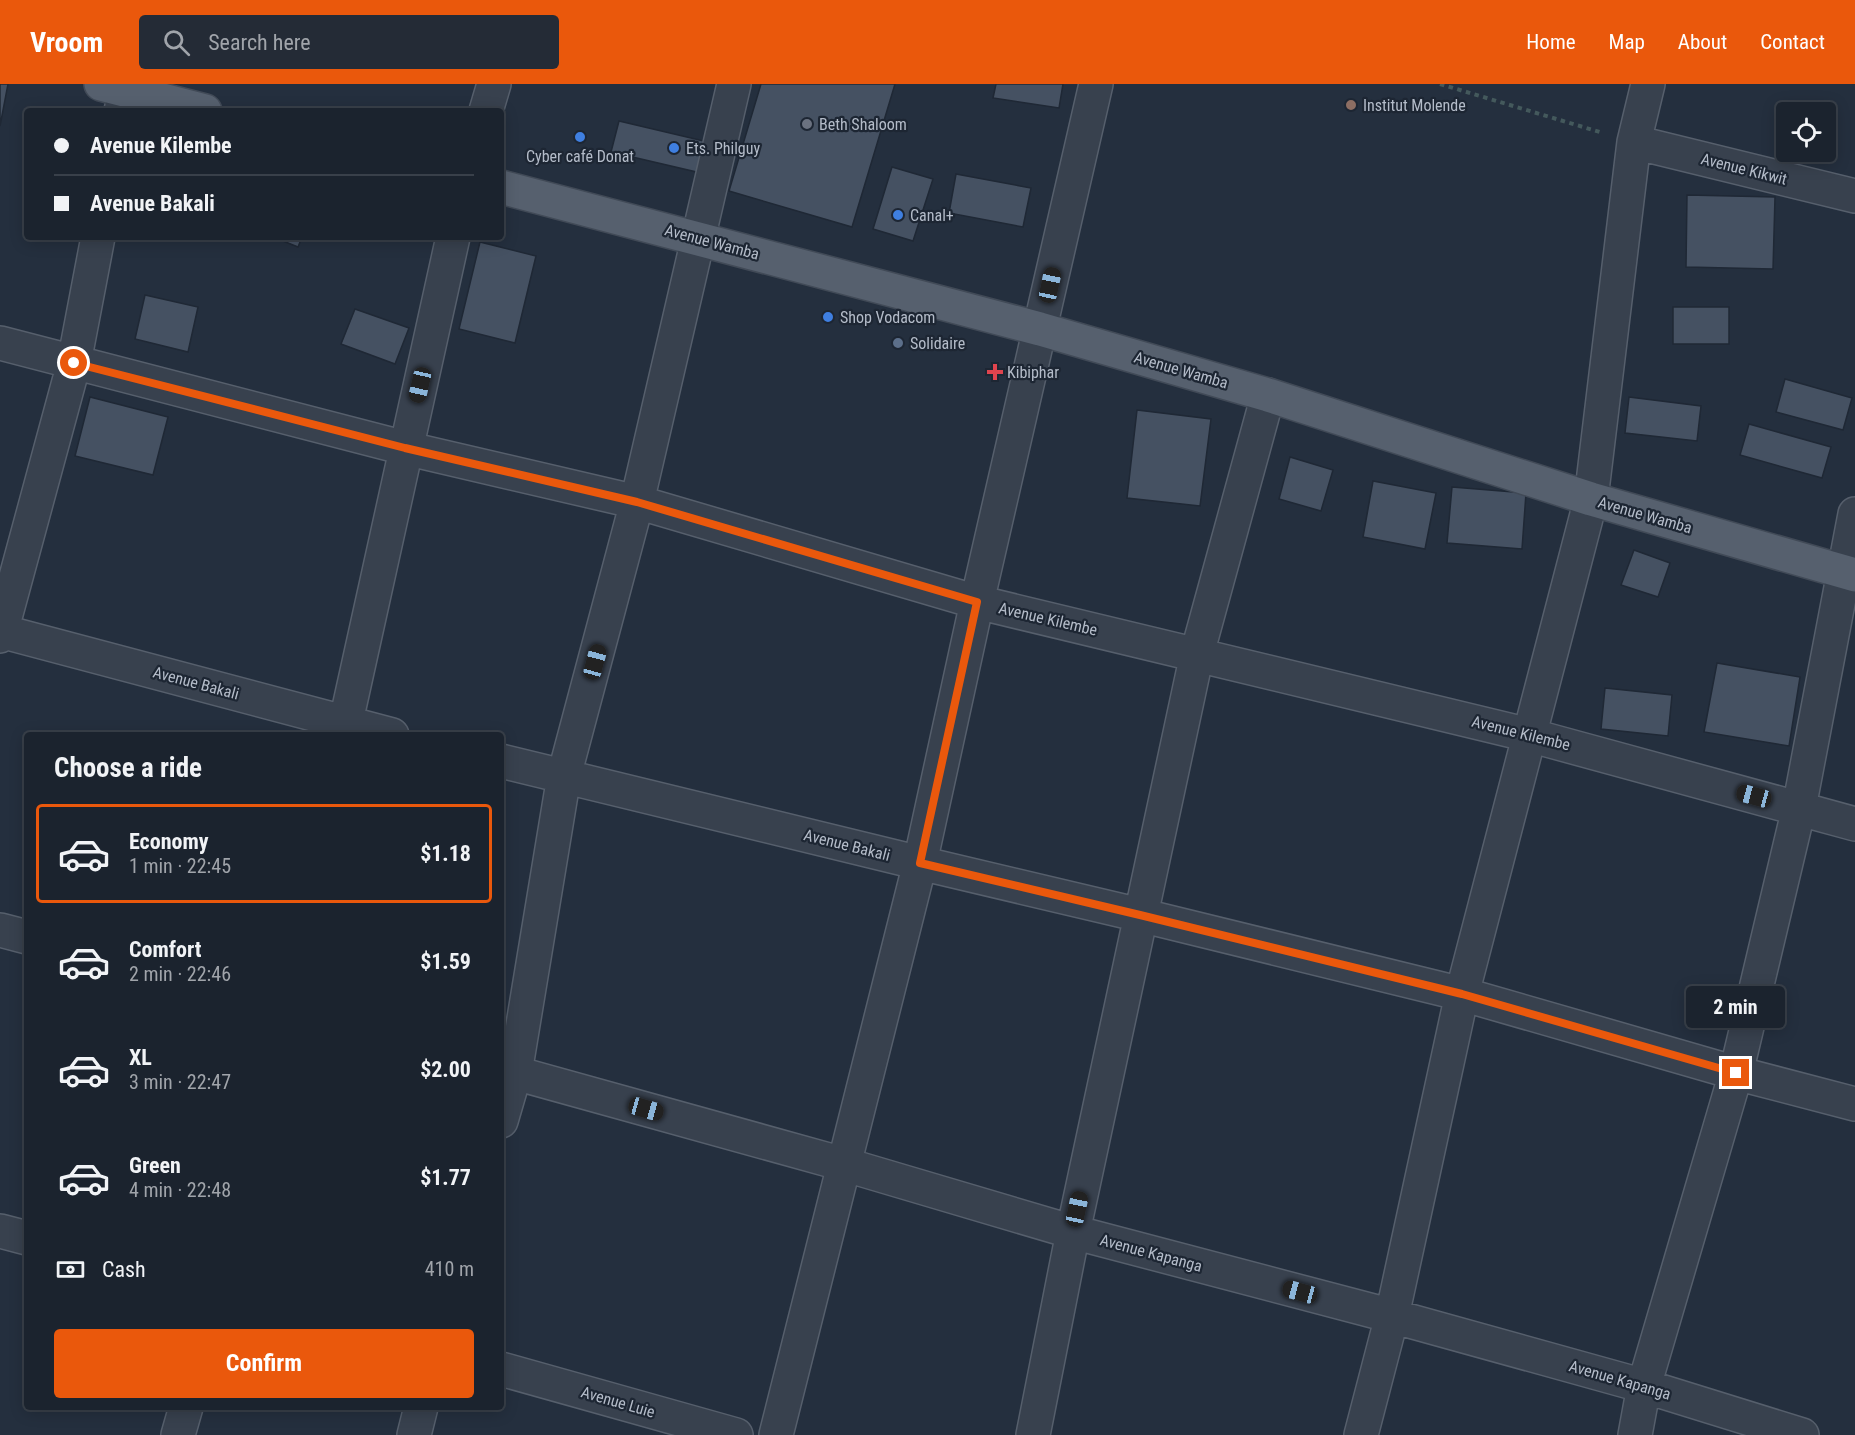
<!DOCTYPE html>
<meta charset="utf-8">
<style>
body{margin:0;font-family:"Roboto Condensed",sans-serif;background:#242b36;color:#f1f3f6;height:100vh;display:flex;flex-direction:column;font-size:22px;white-space:nowrap}
*{box-sizing:border-box;margin:0}
p{font-size:20px;color:#a0a4aa}
.icon{flex:none;width:33px;height:33px;fill:none;stroke:currentColor;stroke-width:2;stroke-linecap:round;stroke-linejoin:round}
.map{position:relative;flex:1;overflow:hidden}
.sheet{position:absolute;left:24px;top:648px;width:480px;height:678px;display:flex;flex-direction:column;background:#1b232e;border-radius:6px;box-shadow:0 3px 15px #0003,0 0 0 2px #39404a}
.sheet>*{flex:none}
.banner{position:absolute;left:24px;top:24px;width:480px;height:132px;border-radius:6px;box-shadow:0 3px 15px #0003,0 0 0 2px #39404a;display:grid;align-content:center;height:132px;padding:0 30px;background:#1b232e}
.tools{position:absolute;left:1776px;top:18px;display:grid;gap:12px}
.tools a{display:grid;place-items:center;width:60px;height:60px;border-radius:6px;background:#1b232e;box-shadow:0 3px 15px #0003,0 0 0 2px #39404a;font-size:30px}
.end{position:absolute;width:27px;height:27px;margin:-14px;border:8px solid #ea580c;background:#fff;box-shadow:0 0 0 3px #fff}
.from{border-radius:50%}
.bubble{position:absolute;height:42px;border-radius:6px;background:#1b232e;box-shadow:0 3px 15px #0003,0 0 0 2px #39404a;font-size:20px;font-weight:700;line-height:42px;text-align:center}
.car{position:absolute;width:18px;height:36px;margin:-18px -9px;border-radius:8px;box-shadow:0 0 4px 2px #0007;background:linear-gradient(#222 24%,#8ab4d8 0 40%,#222 0 76%,#8ab4d8 0 86%,#222 0)}
.banner b{display:flex;align-items:center;gap:21px;height:57px;font-size:22px}
.banner b+b{border-top:2px solid #39404a}
.banner i{width:15px;height:15px;background:#f1f3f6}
ul{padding:0;list-style:none}
li{display:flex;align-items:center;gap:18px;height:99px;margin:0 12px 9px;padding:0 18px;border:3px solid transparent;border-radius:6px}
li div{flex:1}
li b{display:block;font-size:22px}
li em{font-style:normal;font-weight:700}
li.current{border-color:#ea580c}
li>.icon{width:54px;height:54px;stroke-width:1.5}
h2{padding:0 30px;font-size:27px;line-height:72px}
.pay{display:flex;align-items:center;gap:15px;height:66px;padding:0 30px;font-size:22px}
.pay p{margin-inline-start:auto}
.button{display:flex;gap:12px;margin-top:auto;padding:12px 30px}
.button a{flex:1;height:69px;border-radius:6px;background:#ea580c;color:#fff;font-size:24px;font-weight:700;line-height:69px;text-align:center}
header{display:flex;align-items:center;gap:36px;box-sizing:border-box;height:84px;padding:0 30px;background:#ea580c;color:#fff}
header strong{font-size:28px}
nav{display:flex;gap:33px;margin-inline-start:auto;font-size:21px}
.search{width:420px;height:54px;background:#242b36;display:flex;align-items:center;gap:15px;box-sizing:border-box;padding:0 21px;border-radius:6px;color:#a0a4aa;font-size:22px}
.map>svg:first-child{display:block}
</style>
<header>
<strong>Vroom</strong>
<div class="search"><svg class="icon" aria-label="search" viewBox="0 0 24 24"><circle cx="10" cy="10" r="6"/><path d="M15 15l6 6"/></svg>Search here</div>
<nav><a>Home</a><a>Map</a><a>About</a><a>Contact</a></nav>
</header>
<div class="map">
<svg width="1855" height="1351" viewBox="0 0 1855 1351">
<rect width="100%" height="100%" fill="#242f3e"/>
<path fill="#455162" stroke="#1f2835" stroke-width="1.5" d="M0,0H8L0,42Z
M761,0H895L852,143L729,107Z
M996,0H1063L1059,24L993,14Z
M619,37L708,58L701,89L611,68Z
M892,83L933,95L913,157L873,145Z
M956,90L1031,104L1023,143L949,129Z
M1687,111L1775,113L1773,185L1686,183Z
M273,153H302L298,163Z
M480,158L536,172L515,259L459,245Z
M145,211L198,223L188,268L135,255Z
M1673,223H1729V260H1673Z
M355,225L409,244L395,280L341,260Z
M1785,295L1852,314L1843,346L1776,328Z
M90,313L168,333L153,391L75,372Z
M1629,313L1701,322L1697,357L1625,349Z
M1137,326L1211,335L1200,422L1127,414Z
M1749,340L1831,363L1822,394L1740,371Z
M1290,373L1333,386L1321,427L1279,415Z
M1373,397L1436,409L1425,465L1363,453Z
M1452,403L1526,409L1522,465L1447,459Z
M1634,466L1670,479L1658,513L1621,501Z
M1717,579L1800,593L1789,662L1704,648Z
M1605,604L1672,611L1668,652L1601,645Z"/>
<g fill="none" stroke-linecap="round" stroke-linejoin="round">
<g stroke="#565f6c" stroke-width="36">
<path id="street" d="M121,27L127,0
M486,27L494,0
M1634,58L1855,112
M0,259L405,364L637,418L977,518L1529,651L1855,740
M0,547L392,651
M0,552L74,279L98,153
M343,651L453,153
M501,677L920,779L1140,831L1462,910L1736,989L1855,1020
M0,846L27,853
M501,985L843,1080L1073,1148L1392,1232L1644,1302L1802,1351
M501,1037L515,989L564,692L637,418L734,0
M0,1147L27,1154
M501,1285L736,1351
M178,1351L186,1323
M414,1351L421,1323
M776,1351L920,779L977,518L1096,0
M1033,1351L1073,1148L1197,570L1268,311
M1361,1351L1392,1232L1462,910L1591,415L1634,58L1648,0
M1635,1351L1644,1302L1736,989L1799,724L1855,430"/>
</g>
<g stroke="#414a57" stroke-width="36">
<path id="primary" d="M101,0L205,27
M501,103L1040,245L1268,311L1591,415L1855,491"/>
</g>
<path stroke="#44595c" stroke-width="4" stroke-dasharray="4.5 4.5" stroke-linecap="butt" d="M1440,0L1603,49"/>
<use href="#street" stroke="#38414e" stroke-width="33"/>
<use href="#primary" stroke="#56606e" stroke-width="33"/>
</g>
<g fill="none" stroke-linecap="round" stroke-linejoin="round">
<path stroke="#ea580c" stroke-width="8" d="M74,279L405,364L637,418L977,518L920,779L1140,831L1462,910L1736,989"/>
</g>
<circle fill="#8d6e63" stroke="#1d2633" stroke-width="2" cx="1351" cy="21" r="6"/>
<circle fill="#6b7280" stroke="#1d2633" stroke-width="2" cx="807" cy="40" r="6"/>
<g fill="#3f7fe0" stroke="#1d2633" stroke-width="2">
<circle cx="580" cy="53" r="6"/>
<circle cx="674" cy="64" r="6"/>
<circle cx="898" cy="131" r="6"/>
<circle cx="828" cy="233" r="6"/>
</g>
<circle fill="#5c6f8a" stroke="#1d2633" stroke-width="2" cx="898" cy="259" r="6"/>
<path fill="#e0444e" stroke="#1d2633" stroke-width="2" d="M992 279h6v6h6v6h-6v6h-6v-6h-6v-6h6z"/>
<g text-anchor="middle" dominant-baseline="central" stroke-width="4.5" stroke-linejoin="round" paint-order="stroke">
<g font-size="16" fill="#b4bcc9" stroke="#1d2633" text-anchor="start">
<text x="1363" y="21">Institut Molende</text>
<text x="819" y="40">Beth Shaloom</text>
<text x="686" y="64">Ets. Philguy</text>
<text x="580" y="72" text-anchor="middle">Cyber café Donat</text>
<text x="910" y="131">Canal+</text>
<text x="840" y="233">Shop Vodacom</text>
<text x="910" y="259">Solidaire</text>
<text x="1007" y="288">Kibiphar</text>
</g>
<g font-size="16" fill="#b4bcc9" stroke="#1d2633">
<text transform="translate(1744 85) rotate(14)">Avenue Kikwit</text>
<text transform="translate(712 158) rotate(15)">Avenue Wamba</text>
<text transform="translate(1181 286) rotate(16)">Avenue Wamba</text>
<text transform="translate(1645 431) rotate(16)">Avenue Wamba</text>
<text transform="translate(1048 535) rotate(13)">Avenue Kilembe</text>
<text transform="translate(196 599) rotate(15)">Avenue Bakali</text>
<text transform="translate(1521 649) rotate(14)">Avenue Kilembe</text>
<text transform="translate(847 761) rotate(14)">Avenue Bakali</text>
<text transform="translate(1151 1169) rotate(15)">Avenue Kapanga</text>
<text transform="translate(1620 1296) rotate(16)">Avenue Kapanga</text>
<text transform="translate(618 1318) rotate(16)">Avenue Luie</text>
</g>
</g>
</svg>
<div class="tools">
<a><svg class="icon" aria-label="locate" viewBox="0 0 24 24"><circle cx="12" cy="12" r="6"/><path d="M12 2v4M12 18v4M2 12h4M18 12h4"/></svg></a>
</div>
<i class="end from" style="left:74px;top:279px"></i>
<i class="end" style="left:1736px;top:989px"></i>
<div class="bubble" style="left:1686px;top:902px;width:99px">2 min</div>
<i class="car" style="left:1050px;top:201px;rotate:12deg"></i>
<i class="car" style="left:420px;top:301px;rotate:193deg"></i>
<i class="car" style="left:595px;top:578px;rotate:15deg"></i>
<i class="car" style="left:1754px;top:712px;rotate:285deg"></i>
<i class="car" style="left:646px;top:1025px;rotate:106deg"></i>
<i class="car" style="left:1077px;top:1125px;rotate:12deg"></i>
<i class="car" style="left:1300px;top:1208px;rotate:285deg"></i>
<div class="banner">
<b><i class="from"></i>Avenue Kilembe</b>
<b><i></i>Avenue Bakali</b>
</div>
<section class="sheet">
<h2>Choose a ride</h2>
<ul>
<li class="current"><svg class="icon" aria-label="car" viewBox="0 0 24 24"><path d="M5 17H2v-5l4-1 3-4h7l3 4 3 1v5h-3M9 17h6M6 11h13"/><circle cx="7" cy="17" r="2"/><circle cx="17" cy="17" r="2"/></svg><div><b>Economy</b><p>1 min · 22:45</p></div><em>$1.18</em></li>
<li><svg class="icon" aria-label="car" viewBox="0 0 24 24"><path d="M5 17H2v-5l4-1 3-4h7l3 4 3 1v5h-3M9 17h6M6 11h13"/><circle cx="7" cy="17" r="2"/><circle cx="17" cy="17" r="2"/></svg><div><b>Comfort</b><p>2 min · 22:46</p></div><em>$1.59</em></li>
<li><svg class="icon" aria-label="car" viewBox="0 0 24 24"><path d="M5 17H2v-5l4-1 3-4h7l3 4 3 1v5h-3M9 17h6M6 11h13"/><circle cx="7" cy="17" r="2"/><circle cx="17" cy="17" r="2"/></svg><div><b>XL</b><p>3 min · 22:47</p></div><em>$2.00</em></li>
<li><svg class="icon" aria-label="car" viewBox="0 0 24 24"><path d="M5 17H2v-5l4-1 3-4h7l3 4 3 1v5h-3M9 17h6M6 11h13"/><circle cx="7" cy="17" r="2"/><circle cx="17" cy="17" r="2"/></svg><div><b>Green</b><p>4 min · 22:48</p></div><em>$1.77</em></li>
</ul>
<div class="pay"><svg class="icon" aria-label="cash" viewBox="0 0 24 24"><path d="M3 7h18v10H3z"/><circle cx="12" cy="12" r="2"/></svg>Cash<p>410 m</p></div>
<div class="button"><a>Confirm</a></div>
</section>
</div>
